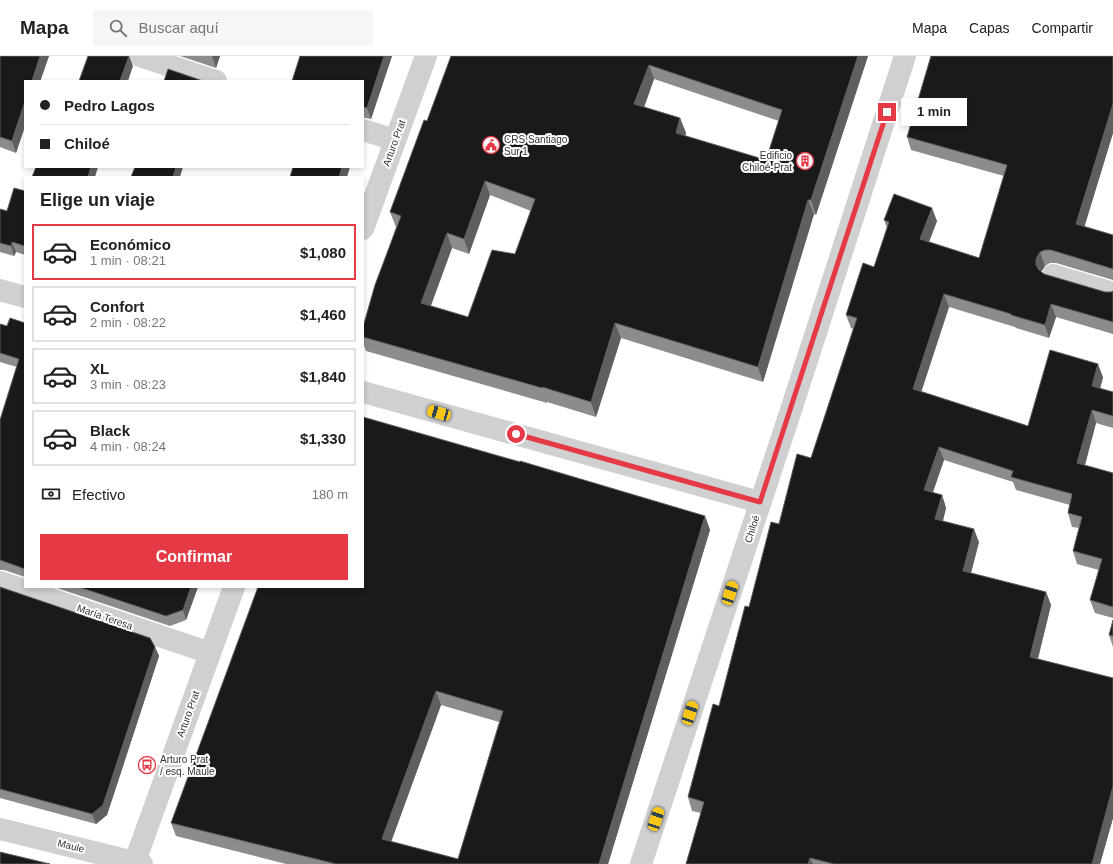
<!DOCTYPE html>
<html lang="es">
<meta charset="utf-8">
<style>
body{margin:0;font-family:Helvetica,sans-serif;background:#f6f6f6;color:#222;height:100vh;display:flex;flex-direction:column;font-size:15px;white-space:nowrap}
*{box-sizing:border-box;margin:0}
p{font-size:13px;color:#767676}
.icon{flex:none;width:22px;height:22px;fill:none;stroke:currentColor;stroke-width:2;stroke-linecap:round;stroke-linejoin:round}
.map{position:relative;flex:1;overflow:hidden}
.sheet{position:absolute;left:24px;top:120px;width:340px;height:412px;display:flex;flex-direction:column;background:#fff;border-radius:0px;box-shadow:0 2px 6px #0003}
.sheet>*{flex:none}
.guide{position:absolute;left:24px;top:24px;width:340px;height:88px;border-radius:0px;box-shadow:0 2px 6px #0003;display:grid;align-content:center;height:88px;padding:0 16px;background:#fff}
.end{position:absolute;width:18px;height:18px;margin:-9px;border:5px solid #e63946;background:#fff;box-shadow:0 0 0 2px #fff}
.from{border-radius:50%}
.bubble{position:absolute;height:28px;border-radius:0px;background:#fff;box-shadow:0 2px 6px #0003;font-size:13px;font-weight:800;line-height:28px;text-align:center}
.car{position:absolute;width:12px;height:24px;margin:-12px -6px;border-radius:5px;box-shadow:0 0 3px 1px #0007;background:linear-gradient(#f5c518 24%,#345 0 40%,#f5c518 0 76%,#345 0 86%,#f5c518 0)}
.guide b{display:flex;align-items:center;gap:14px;height:38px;font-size:15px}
.guide b+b{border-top:1px solid #e0e0e0}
.guide i{width:10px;height:10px;background:#222}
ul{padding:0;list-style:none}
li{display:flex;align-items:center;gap:12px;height:56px;margin:0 8px 6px;padding:0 8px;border:2px solid #e0e0e0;border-radius:0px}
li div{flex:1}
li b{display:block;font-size:15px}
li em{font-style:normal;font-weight:800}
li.current{border-color:#e63946}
li>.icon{width:36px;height:36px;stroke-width:1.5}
h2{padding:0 16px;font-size:18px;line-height:48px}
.pay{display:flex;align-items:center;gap:10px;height:44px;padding:0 16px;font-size:15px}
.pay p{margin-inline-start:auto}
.action{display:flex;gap:8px;margin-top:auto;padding:8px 16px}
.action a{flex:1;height:46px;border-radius:0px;background:#e63946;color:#fff;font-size:16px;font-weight:800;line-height:46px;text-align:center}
header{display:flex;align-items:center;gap:24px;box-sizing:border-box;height:56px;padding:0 20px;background:#fff;border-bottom:1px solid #e0e0e0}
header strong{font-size:19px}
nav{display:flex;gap:22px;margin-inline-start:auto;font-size:14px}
.search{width:280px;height:36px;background:#f6f6f6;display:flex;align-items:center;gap:10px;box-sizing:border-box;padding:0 14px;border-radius:0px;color:#767676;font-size:15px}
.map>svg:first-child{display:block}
</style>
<header>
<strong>Mapa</strong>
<div class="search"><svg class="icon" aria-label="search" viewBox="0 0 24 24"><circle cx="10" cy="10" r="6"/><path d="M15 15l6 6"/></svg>Buscar aquí</div>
<nav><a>Mapa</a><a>Capas</a><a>Compartir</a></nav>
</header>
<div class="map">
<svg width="1113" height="808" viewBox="0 0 1113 808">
<rect width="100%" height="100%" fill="#fff"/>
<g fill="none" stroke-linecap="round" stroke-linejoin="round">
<path stroke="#d0d0d0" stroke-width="22" d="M140,0L216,25
M363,74L395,84
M1053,219L1113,237
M0,234L25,241
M363,336L760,446
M0,526L210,597
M641,808L791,354L905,0"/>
<path stroke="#d0d0d0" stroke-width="22" d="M363,173L426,0
M0,773L142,808
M134,808L234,531"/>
</g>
<path fill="#8c8c8c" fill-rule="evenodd" d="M0,0H49L16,97L0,91Z
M180,0H220L216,12Z
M300,0H392L371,63L366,62H363V25Z
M451,0H868L816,159L814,158L763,326L621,282L596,361L547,346V347L366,295L363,287V271L396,171L390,156L427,65ZM654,23L779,65L766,104L685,80L686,77L680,62L644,51ZM490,139L531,155L515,198L468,261L431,250L452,192L469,198Z
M1113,0V77L1084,171L1113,179V224L1056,207H1050L1045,210L1041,216L1044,218L1105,236H1111L1113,235V278L1056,261L1049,282L1016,272L1015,271L949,251L921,335L1028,370L1103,321L1100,333L1113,336V372L1096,367L1085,409L1113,417V562L1095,557L1090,544L1099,514L1077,508L1073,495L1079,472L1072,471L1068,457L1070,449L1016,434L1013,426L944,404L932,437L942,439L946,452L943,465L979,486L971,517L1046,536L1051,549L1038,603L1113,622V762L1100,808H686L701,757L692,755L688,741L719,650L749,551L779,468L811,402L853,273L851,272L846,259L874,211L887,172L884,164L937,165L929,186L979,202L1004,120L911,94L907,81Z
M25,135V199L16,196L14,200L0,196V153L7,155Z
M25,267V521L4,514H0V364L17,311L0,306V268L7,270Z
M705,460L710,474L608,808H286L176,780L171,767ZM441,649L499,666L458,803L391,786Z
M0,531L155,591L159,600L107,759L96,768L0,742Z
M54,531H198L186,564L170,570Z
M1113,564V591L1109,579Z"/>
<path fill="#5f5f5f" d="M40,0H49L40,25H32Z
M129,0L133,10L128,25H120Z
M212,0H220L216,12Z
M384,0H392L371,63L367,52Z
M858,0H868L816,159L811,144Z
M649,9L654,23L640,63L634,48Z
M25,45V70L16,97L12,85Z
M1113,48V77L1081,182L1076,168Z
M680,62L686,77L681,92L676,77Z
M91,111H98L95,121H88Z
M176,111H183L180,121H173Z
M342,111H350L347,121H339Z
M485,125L490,139L469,198L464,183Z
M808,144L814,158L763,326L758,311Z
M932,152L937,165L925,196L920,183Z
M447,177L452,192L426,262L421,247Z
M12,186L16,196L14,200L11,190Z
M1040,196L1045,210L1041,216V222L1036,209V203Z
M944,238L949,251L918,346L913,333Z
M1051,248L1056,261L1049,282L1045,269Z
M615,267L621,282L596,361L591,346Z
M1098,308L1103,321L1097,344L1092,330Z
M1092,354L1096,367L1082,420L1077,407Z
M939,391L944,404L929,448L924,434Z
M942,439L946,452L940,476L935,463Z
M705,460L710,474L608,808H599Z
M974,473L979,486L968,528L963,515Z
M191,531H198L186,564L183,554Z
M1046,536L1051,549L1035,614L1030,601Z
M155,591L159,600L107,759L96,768L92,758Z
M436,635L441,649L387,797L382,783Z
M1113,730V762L1100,808H1092Z
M810,802L813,808H808Z"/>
<path fill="#1a1a1a" stroke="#5f5f5f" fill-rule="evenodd" d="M0,0H40L32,25H25V45L12,85L0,81Z
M88,0H129L120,25H79Z
M300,0H384L367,52L363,51V25H292Z
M451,0H858L811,144H808L758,311L615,267L591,346L542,331V332L363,281V271L375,229L401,160L390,156L424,64L427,65ZM649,9L782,54L766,104L676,77L680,62L634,48ZM485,125L535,143L515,198L492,194L468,261L421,247L447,177L464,183Z
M931,0H1113V48L1076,168L1113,179V213L1051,194H1045L1040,196L1036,203V209L1039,214L1044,218L1105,236H1111L1113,235V266L1051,248L1045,269L1011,259V258L944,238L913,333L1028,370L1050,294L1098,308L1092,330L1113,336V360L1092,354L1077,407L1113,417V551L1090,544L1102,503L1073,495L1082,461L1068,457L1072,438L1011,421L1013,415L939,391L924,434L942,439L935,463L974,473L963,515L1046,536L1030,601L1113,622V730L1092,808H834L810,802L808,808H686L704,746L688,741L713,648L719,650L745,550L749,551L771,466L779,468L797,398L811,402L857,262L846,259L863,207L874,211L889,166L884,164L894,138L932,152L920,183L979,202L1007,109L907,81Z
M168,13L203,25H164Z
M36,111H91L88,121H32Z
M135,111H176L173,121H131Z
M293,111H342L339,121H290Z
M14,132L25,135V190L12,186L11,190L0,187V153L7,155Z
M10,262L25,267V513L0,504V364L19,303L0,297V268L7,270Z
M363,361L520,406V405L705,460L599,808H336L171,767L258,531H363ZM436,635L503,655L458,803L382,783Z
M0,531L150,582L155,591L103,749L92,758L0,733Z
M79,531H191L183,554L166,560Z
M1113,564V580L1109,579Z
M0,796L50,808H0Z"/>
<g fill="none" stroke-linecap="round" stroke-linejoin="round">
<path stroke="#e63946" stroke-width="5" d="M516,378L760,446L887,56"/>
</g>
<defs>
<g id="civic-ring" transform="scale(0.9)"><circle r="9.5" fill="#fff" stroke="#e63946" stroke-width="1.5"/><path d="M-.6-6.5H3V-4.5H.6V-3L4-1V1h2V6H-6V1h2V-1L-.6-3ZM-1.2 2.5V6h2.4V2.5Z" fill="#e63946"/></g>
<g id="building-ring" transform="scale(0.9)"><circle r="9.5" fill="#fff" stroke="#e63946" stroke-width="1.5"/><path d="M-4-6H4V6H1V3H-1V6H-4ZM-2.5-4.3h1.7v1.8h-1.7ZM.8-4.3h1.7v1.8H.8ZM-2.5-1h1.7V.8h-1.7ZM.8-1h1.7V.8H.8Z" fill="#e63946"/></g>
<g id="bus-ring" transform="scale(0.9)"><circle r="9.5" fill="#fff" stroke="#e63946" stroke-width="1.5"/><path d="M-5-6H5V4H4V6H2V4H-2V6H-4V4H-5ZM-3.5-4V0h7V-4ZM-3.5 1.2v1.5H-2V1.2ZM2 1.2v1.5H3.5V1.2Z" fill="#e63946"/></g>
</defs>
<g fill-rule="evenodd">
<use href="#civic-ring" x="491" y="89"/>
<use href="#building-ring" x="805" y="105"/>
<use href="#bus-ring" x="147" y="709"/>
</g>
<g text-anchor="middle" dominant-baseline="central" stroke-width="4" stroke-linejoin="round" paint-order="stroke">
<g font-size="10" fill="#333" stroke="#fff" text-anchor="start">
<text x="504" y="83">CRS Santiago<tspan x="504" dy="12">Sur 1</tspan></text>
<text x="792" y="99" text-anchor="end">Edificio<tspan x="792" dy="12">Chiloé-Prat</tspan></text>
<text x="160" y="703">Arturo Prat<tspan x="160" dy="12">/ esq. Maule</tspan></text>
</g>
<g font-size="10" fill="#333" stroke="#fff">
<text transform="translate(394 87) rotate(-70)">Arturo Prat</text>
<text transform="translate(752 473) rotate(-72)">Chiloé</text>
<text transform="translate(105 561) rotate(19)">María Teresa</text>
<text transform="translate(188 658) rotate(-70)">Arturo Prat</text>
<text transform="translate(71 790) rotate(14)">Maule</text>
</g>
</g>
</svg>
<i class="end from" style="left:516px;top:378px"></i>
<i class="end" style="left:887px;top:56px"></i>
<div class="bubble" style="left:901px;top:42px;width:66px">1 min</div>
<i class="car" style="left:439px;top:357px;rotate:286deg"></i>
<i class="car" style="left:730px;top:537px;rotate:18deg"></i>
<i class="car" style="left:690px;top:657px;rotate:18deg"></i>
<i class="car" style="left:656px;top:763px;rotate:18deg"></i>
<div class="guide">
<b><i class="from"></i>Pedro Lagos</b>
<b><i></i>Chiloé</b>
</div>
<section class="sheet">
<h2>Elige un viaje</h2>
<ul>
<li class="current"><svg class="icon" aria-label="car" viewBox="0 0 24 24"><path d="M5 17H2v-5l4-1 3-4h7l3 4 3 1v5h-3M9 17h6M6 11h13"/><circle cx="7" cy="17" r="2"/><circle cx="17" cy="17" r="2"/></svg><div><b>Económico</b><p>1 min · 08:21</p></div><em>$1,080</em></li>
<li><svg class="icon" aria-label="car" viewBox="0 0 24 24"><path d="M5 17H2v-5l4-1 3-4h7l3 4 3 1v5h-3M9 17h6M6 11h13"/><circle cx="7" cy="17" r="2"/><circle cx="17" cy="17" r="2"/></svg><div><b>Confort</b><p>2 min · 08:22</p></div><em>$1,460</em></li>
<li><svg class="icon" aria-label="car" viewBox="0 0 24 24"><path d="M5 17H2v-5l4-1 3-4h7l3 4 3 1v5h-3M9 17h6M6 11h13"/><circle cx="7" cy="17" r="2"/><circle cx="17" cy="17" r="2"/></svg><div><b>XL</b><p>3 min · 08:23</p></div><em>$1,840</em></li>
<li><svg class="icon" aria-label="car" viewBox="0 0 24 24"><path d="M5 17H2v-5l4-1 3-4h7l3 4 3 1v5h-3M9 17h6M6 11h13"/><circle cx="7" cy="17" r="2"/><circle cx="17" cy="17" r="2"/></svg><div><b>Black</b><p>4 min · 08:24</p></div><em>$1,330</em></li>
</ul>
<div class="pay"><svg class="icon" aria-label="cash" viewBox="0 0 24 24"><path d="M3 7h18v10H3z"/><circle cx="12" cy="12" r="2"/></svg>Efectivo<p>180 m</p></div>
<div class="action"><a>Confirmar</a></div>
</section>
</div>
